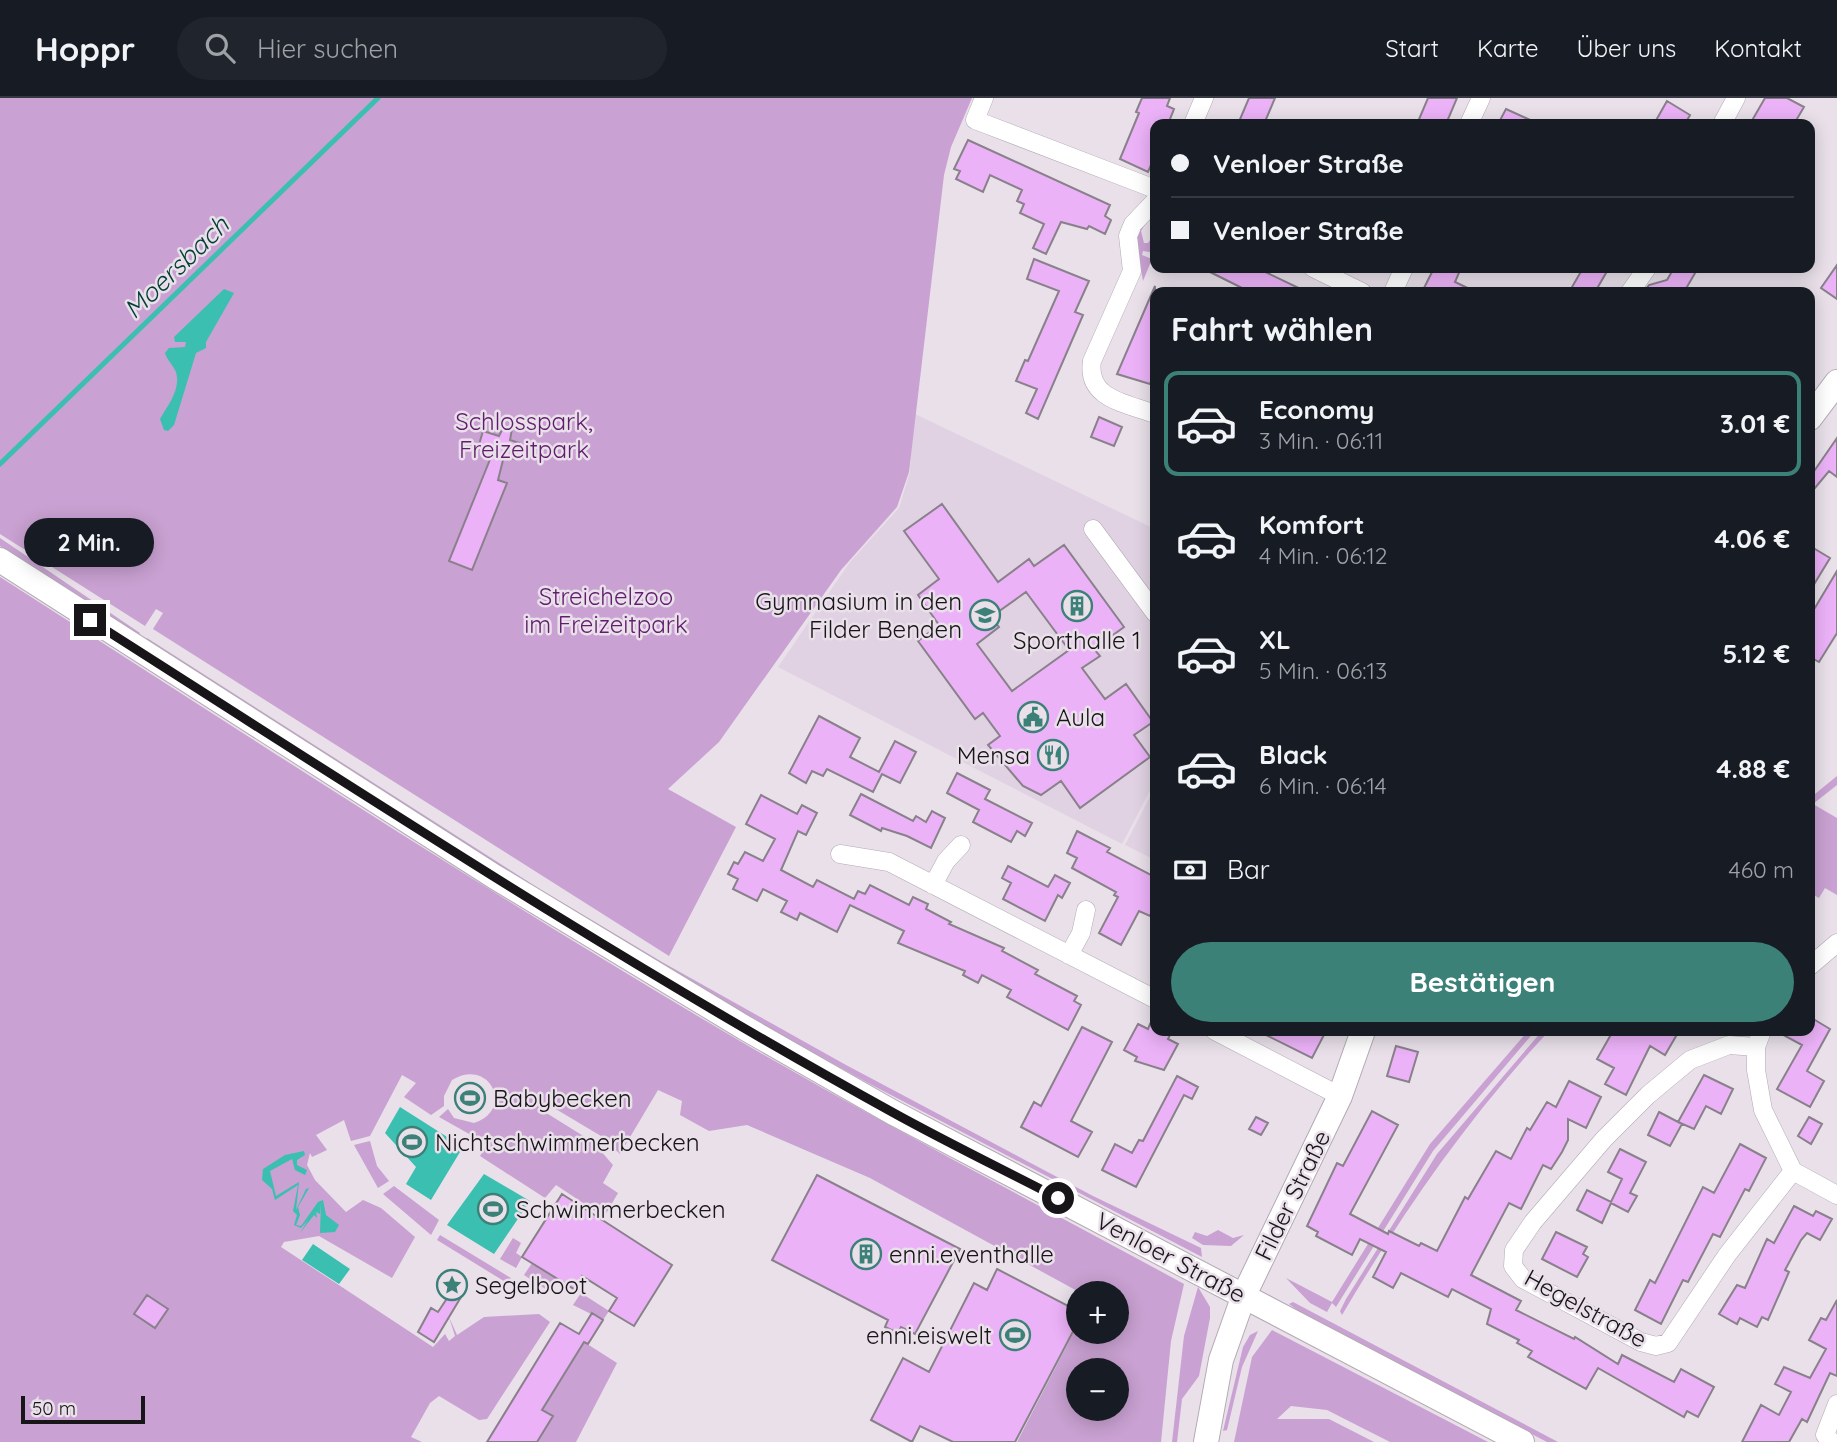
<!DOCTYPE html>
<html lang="de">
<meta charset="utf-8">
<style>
body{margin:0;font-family:Quicksand,sans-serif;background:#20242c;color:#f1f3f6;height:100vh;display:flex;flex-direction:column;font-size:26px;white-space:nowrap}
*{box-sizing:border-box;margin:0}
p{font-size:23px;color:#9ea1a6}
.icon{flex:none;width:38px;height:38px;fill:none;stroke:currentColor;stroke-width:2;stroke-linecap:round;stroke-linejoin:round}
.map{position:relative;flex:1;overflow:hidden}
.details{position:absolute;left:1150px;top:189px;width:665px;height:749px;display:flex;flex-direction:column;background:#171b24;border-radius:14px;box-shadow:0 4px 18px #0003}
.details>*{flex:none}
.guide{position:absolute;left:1150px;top:21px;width:665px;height:154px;border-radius:14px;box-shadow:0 4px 18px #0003;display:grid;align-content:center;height:154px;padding:0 21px;background:#171b24}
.buttons{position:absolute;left:1066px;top:1183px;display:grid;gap:14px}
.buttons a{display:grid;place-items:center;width:63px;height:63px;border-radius:50%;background:#171b24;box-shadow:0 4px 18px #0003;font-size:35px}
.scale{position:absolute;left:21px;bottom:18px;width:124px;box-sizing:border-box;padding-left:7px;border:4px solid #181518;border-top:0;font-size:19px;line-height:24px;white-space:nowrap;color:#181518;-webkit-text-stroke:5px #e9e0ea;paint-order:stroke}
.end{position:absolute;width:32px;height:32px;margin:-16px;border:9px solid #181518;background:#fff;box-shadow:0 0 0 4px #fff}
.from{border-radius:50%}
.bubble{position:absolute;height:49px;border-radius:24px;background:#171b24;box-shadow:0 4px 18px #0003;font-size:23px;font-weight:800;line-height:49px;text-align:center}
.guide b{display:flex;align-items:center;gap:24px;height:66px;font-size:26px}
.guide b+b{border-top:2px solid #363941}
.guide i{width:18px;height:18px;background:#f1f3f6}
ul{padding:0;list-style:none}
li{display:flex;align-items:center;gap:21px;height:105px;margin:0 14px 10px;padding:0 7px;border:4px solid transparent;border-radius:14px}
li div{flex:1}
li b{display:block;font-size:26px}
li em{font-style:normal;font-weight:800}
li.current{border-color:#3c8178}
li>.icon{width:63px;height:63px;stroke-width:1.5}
h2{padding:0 21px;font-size:32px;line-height:84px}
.pay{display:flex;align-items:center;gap:18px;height:77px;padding:0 21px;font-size:26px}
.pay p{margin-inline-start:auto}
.primary-button{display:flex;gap:14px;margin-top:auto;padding:14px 21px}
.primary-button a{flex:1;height:80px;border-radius:42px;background:#3c8178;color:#fff;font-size:28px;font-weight:800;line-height:80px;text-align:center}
header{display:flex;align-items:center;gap:42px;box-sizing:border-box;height:98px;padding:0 35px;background:#171b24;border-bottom:2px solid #363941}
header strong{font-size:33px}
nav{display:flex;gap:38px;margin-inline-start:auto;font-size:24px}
.search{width:490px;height:63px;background:#20242c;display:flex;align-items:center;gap:18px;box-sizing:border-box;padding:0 24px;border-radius:38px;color:#9ea1a6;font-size:26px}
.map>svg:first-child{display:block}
</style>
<header>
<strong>Hoppr</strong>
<div class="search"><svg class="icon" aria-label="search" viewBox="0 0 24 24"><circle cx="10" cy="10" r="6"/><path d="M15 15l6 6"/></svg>Hier suchen</div>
<nav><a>Start</a><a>Karte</a><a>Über uns</a><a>Kontakt</a></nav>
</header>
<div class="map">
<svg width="1837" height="1344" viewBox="0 0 1837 1344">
<rect width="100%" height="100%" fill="#e9e0ea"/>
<path fill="#e0d2e2" d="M913,315L1155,431V683L1122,746L778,569L850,464L899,410L910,374Z
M1155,689V762L1125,747Z"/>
<path fill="#c9a1d2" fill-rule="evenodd" d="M0,0H972L951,49L944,77L909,374L897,409L841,472L719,644L668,691L736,729L669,858L153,531L163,515L156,511L145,528L0,436Z
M1155,112L1151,123L1148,122L1141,133L1144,145H1148L1155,135V155L1143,153L1142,157L1152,161L1143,183L1135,137Z
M0,440L140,535L136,541L0,448Z
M0,479C245,636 489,796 740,943C886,1028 1036,1105 1184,1186L1171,1243L1161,1344H1017L1078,1226V1234H1116V1195H1081L870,1080L747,1027L709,1033L680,1017L682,1003L658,992L620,1056L601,1038L544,1004L540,1011L593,1044L613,1067L603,1085L618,1095L604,1119L556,1087L545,1100L480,1058L487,1046L439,1019L448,1011L454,1020L474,1025C515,1012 490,959 452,982L444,998V1008L431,1017L404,999L416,985L402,977L370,1038L351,1043L344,1022L316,1037L327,1052L312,1059L310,1055L307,1067L315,1082L344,1112L346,1114L363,1102L381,1110L415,1139L392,1180L319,1138L284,1144L281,1149L433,1249L445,1236L449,1243L455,1238L449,1219L457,1237L484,1219L539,1216L550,1224L487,1321L479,1322L439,1298L430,1305L411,1339L422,1344H0ZM1078,1272H1116V1311H1078Z
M147,540L538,790L662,864L846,967L1093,1098L1201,1150L1202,1159L868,985L671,876L144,545Z
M1837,678V687L1813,706L1837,720V797L1825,790L1819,800L1810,795V700Z
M1528,933H1535L1433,1053L1336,1209L1332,1205L1327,1214L1310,1205L1286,1180L1332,1204L1430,1046Z
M1542,933H1549C1467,1021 1403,1114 1342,1217L1340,1213L1346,1201L1437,1056Z
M370,1043L377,1068L389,1083L378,1090L354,1047Z
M394,1088L439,1122L431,1137L383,1096Z
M1218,1132L1233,1140L1244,1137L1231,1148L1203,1147L1192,1140L1195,1134L1207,1138Z
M440,1137L511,1180L507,1185L437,1142Z
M513,1140L521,1145L516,1155L522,1159L516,1170L500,1161Z
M532,1165L559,1181L550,1194L524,1177Z
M1198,1189L1210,1209V1220L1199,1278L1182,1301L1177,1344H1172L1184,1238Z
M581,1195L609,1213L603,1222L573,1207Z
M1293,1204L1558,1344H1547L1304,1217L1289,1206Z
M1272,1232L1488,1344H1390L1327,1312L1291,1308L1277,1321H1329L1374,1344H1234L1252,1259Z
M1258,1233L1242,1269L1227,1332L1223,1333L1243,1249L1250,1237Z
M584,1244L617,1265L576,1344H537L553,1319L542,1312Z"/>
<path fill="#3bbfb0" d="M224,191L234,195L206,244V250L196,255L174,327L168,333L164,332L160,321C168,307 181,292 176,274C173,267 167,262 165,255L169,250L185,249L186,244H175L174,239Z
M457 1000a13 13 0 1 1 26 0a13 13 0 1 1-26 0Z
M400,1009L463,1049L431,1102L406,1086L416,1069L385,1035Z
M304,1053L305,1057L297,1062V1067L307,1072L305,1077L295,1072L292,1061L270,1073L276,1098L299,1084L296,1112L306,1091L309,1090L298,1109L300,1117L296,1127L301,1128L318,1104L323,1102L326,1117L339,1127L335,1134L320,1135L321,1105L320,1116L316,1114L317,1120L314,1117L300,1135L308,1122L301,1130L294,1127L297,1117L293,1113L298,1087L275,1102L272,1091L262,1082L263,1071L285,1057Z
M484,1076L530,1103L494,1156L447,1127Z
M313,1146L350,1171L339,1186L302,1162Z"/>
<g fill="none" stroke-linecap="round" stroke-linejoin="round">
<path stroke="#3bbfb0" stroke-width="5" d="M0,366L378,0"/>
</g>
<path fill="#ecb2f8" stroke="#88818a" stroke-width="2" fill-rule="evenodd" d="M1142,0H1170L1167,8L1174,11L1168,26H1155V58L1148,74L1120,61L1139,15L1136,14Z
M1249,0H1275L1264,26H1238Z
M1428,0H1457L1446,26H1417Z
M1765,0H1787L1804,9L1794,26H1750Z
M1667,3L1690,17L1685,26H1654Z
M1506,11L1539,26H1498Z
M968,42L1110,107L1105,118L1111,122L1105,136L1089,128L1087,131L1061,124L1046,156L1033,150L1044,126L1020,115L1024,106L1017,103L1022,92L990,77L983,94L956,81L960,73L954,71Z
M1034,161L1089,183L1075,214L1083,217L1038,321L1026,315L1037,291L1016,283L1025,262L1028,263L1059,193L1027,181Z
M1837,167V201L1821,190Z
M1202,170H1257L1307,194H1250Z
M1434,170H1461L1455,184L1476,194H1422Z
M1583,170H1598L1606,175L1595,194H1581L1572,189Z
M1674,170H1698L1684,194H1644L1649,187L1667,182Z
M1155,188V275L1150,286L1117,276Z
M1099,319L1122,329L1114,348L1091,339Z
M504,328L512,331L510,342L519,345L514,361L504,358L498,382L507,385L472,472L449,463L493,354L478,350L483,333L499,338Z
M1837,340V379L1829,373L1810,396V379Z
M942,406L998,484L1029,461L1034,468L1064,447L1124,529L1094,551L1100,558L1082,570L1105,601L1126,586L1153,624L1134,637L1150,659L1080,710L1061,683L1041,697L1023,688L988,647L1000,638L983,615L975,621L918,543L939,527L918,497L939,481L904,433ZM1026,494L1069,552L1012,593L977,546L999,529L991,519Z
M1810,448L1830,460L1810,493Z
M1837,473V535L1819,564L1810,559V518Z
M819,618L860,640L850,659L879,674L895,643L916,654L900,685L882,676L873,694L827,671L823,678L812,673L806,685L789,675Z
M957,675L990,692L985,701L1032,725L1025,738L1017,733L1011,744L973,724L979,712L947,695Z
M861,696L913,723L916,718L926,724L932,713L945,720L931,750L907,738L882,730L881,733L850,717Z
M761,697L797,716L802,707L817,715L806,737L798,733L781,772L813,789L817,782L854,801L858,793L865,796L870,787L909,807L913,799L928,806L926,811L951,824L949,826L1004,850L1002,853L1038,872L1035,876L1077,898L1074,903L1081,907L1068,932L1007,899L1011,892L982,877L978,885L963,877L965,873L898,845L904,833L850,807L837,834L800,815L797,822L781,814L787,803L763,791L757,803L733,791L738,781L728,776L734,764L738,766L745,754L763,763L775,741L746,726Z
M1077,733L1110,750L1107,754L1155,779V809L1150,818L1139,813L1121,847L1099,835L1118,799L1114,797L1116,794L1072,770L1077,760L1067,755Z
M1008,768L1048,789L1055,777L1070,785L1062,800L1058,797L1045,823L1003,801L1011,785L1002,780Z
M1810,919L1830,931L1807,973L1824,983L1810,1009L1777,991L1802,947L1776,933H1810Z
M1138,926L1148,931L1150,926L1155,929V933L1170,937L1168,941L1178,946L1164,972L1135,963L1137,959L1124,952Z
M1082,929L1112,944L1071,1023L1092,1034L1078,1059L1021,1029L1034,1004L1041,1008Z
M1258,933H1326L1312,960Z
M1613,933H1679L1665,957L1650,948L1626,997L1605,986L1614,970L1597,961Z
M1396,948L1418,954L1409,984L1387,978Z
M1704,977L1733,991L1721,1016L1706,1008L1694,1031L1678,1024Z
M1177,978L1198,989L1192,1001L1184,997L1136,1089L1102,1072L1115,1046L1132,1055L1139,1042L1143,1043Z
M1569,983L1601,999L1586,1030L1568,1021V1042L1562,1054L1551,1071L1543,1067L1521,1111L1509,1105L1471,1177L1521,1203L1516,1212L1574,1241L1575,1239L1618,1266L1622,1257L1674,1284L1681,1271L1714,1289L1698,1319L1687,1313L1684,1319L1598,1270L1586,1291L1528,1259L1532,1253L1517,1245L1519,1242L1487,1226L1491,1211L1452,1191L1448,1199L1401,1175L1393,1190L1373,1179L1386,1154L1360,1141L1352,1157L1316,1138L1318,1134L1307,1128L1337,1065L1343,1068L1372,1013L1398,1027L1350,1116L1388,1136L1389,1133L1419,1148L1421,1145L1437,1153L1465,1099L1468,1101L1496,1053L1511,1061L1527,1030L1530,1032L1547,1004L1556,1009Z
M1659,1014L1682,1026L1670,1048L1648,1037Z
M1256,1019L1268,1025L1261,1037L1249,1031Z
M1809,1019L1822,1026L1811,1046L1798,1038Z
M1740,1046L1766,1060L1749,1093L1745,1091L1720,1139L1713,1136L1688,1184L1683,1182L1661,1226L1635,1212L1650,1182L1655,1185L1703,1089L1714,1095Z
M1620,1051L1646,1064L1630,1095L1637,1098L1628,1114L1611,1105L1602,1125L1577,1112L1587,1092L1611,1104L1622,1081L1608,1074Z
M817,1077L960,1151L915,1236L901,1229L898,1235L885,1229L888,1222L772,1162Z
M562,1096L672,1167L634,1228L609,1213L617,1200L582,1178L574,1191L522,1159Z
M1794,1108L1813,1118L1816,1113L1832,1121L1820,1142L1807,1135L1801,1142L1785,1172L1789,1174L1768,1222L1762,1219L1757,1229L1740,1220L1737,1226L1719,1216L1737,1187L1745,1190L1767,1141L1774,1145Z
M1556,1134L1587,1149L1583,1156L1588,1159L1577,1179L1542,1161Z
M997,1171L1078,1213V1224L1015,1344H953L920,1328L912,1344L871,1322L903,1260L929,1274L974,1185L987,1192Z
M452,1193L461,1199L434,1244L418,1234L431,1210L438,1214Z
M147,1197L168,1211L155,1230L134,1216Z
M1837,1202V1278L1830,1275L1807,1324L1802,1321L1789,1344H1742L1761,1307L1779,1317L1791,1294L1775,1286L1784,1269L1810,1280L1826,1251L1809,1242L1821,1220L1826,1222Z
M592,1215L603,1222L588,1246L584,1244L542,1312L553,1318L537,1344H487L560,1225L579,1236Z"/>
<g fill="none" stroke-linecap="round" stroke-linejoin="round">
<g stroke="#b2aab3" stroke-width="19">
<path id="street" d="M984,0L975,22L1155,91
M1193,26L1204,0
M1469,26L1481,0
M1722,26L1736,0
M1155,103L1133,126L1128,138L1132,173L1092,263C1086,301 1126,305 1155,316
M1313,170L1362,194
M1393,194L1404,170
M1630,194L1647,170
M1093,431L1155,515
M840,756L889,764L1155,901
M933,787L946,763L961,747
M1069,857L1081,835L1086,812
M1810,868L1837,845
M1215,933L1340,998
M1762,933L1756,949V972L1763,1012L1793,1073L1837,1097
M1756,949L1729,947L1690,962L1648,997L1604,1041L1533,1124L1514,1152L1513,1168L1523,1181L1641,1244L1656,1248L1668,1245L1727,1157L1793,1073
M1832,1344L1825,1337L1837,1306"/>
</g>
<g stroke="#b2aab3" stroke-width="26">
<path id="secondary" d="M1810,320L1837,284
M0,462L495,779L745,930L892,1014L1522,1344
M1206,1344L1221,1262L1244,1197L1340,998L1363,933"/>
</g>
<use href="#street" stroke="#fff" stroke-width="18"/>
<use href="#secondary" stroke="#fff" stroke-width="24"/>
</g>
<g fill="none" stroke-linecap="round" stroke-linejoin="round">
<path stroke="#181518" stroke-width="9" d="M90,522C354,690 617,863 892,1014C946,1044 1002,1071 1058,1100"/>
</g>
<defs>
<g id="building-ring" transform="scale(1.575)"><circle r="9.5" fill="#e9e0ea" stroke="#3c8178" stroke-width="1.5"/><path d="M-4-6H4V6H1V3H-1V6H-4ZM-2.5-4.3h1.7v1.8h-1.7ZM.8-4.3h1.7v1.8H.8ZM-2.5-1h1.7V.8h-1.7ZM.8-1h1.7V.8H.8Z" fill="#3c8178"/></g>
<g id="school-ring" transform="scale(1.575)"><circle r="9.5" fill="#e9e0ea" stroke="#3c8178" stroke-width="1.5"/><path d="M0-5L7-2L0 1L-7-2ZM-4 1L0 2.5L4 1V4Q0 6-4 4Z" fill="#3c8178"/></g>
<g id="civic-ring" transform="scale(1.575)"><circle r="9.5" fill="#e9e0ea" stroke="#3c8178" stroke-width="1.5"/><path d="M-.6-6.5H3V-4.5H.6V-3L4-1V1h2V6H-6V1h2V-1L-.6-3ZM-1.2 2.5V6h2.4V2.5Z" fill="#3c8178"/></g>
<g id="restaurant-ring" transform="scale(1.575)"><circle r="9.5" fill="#e9e0ea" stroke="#3c8178" stroke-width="1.5"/><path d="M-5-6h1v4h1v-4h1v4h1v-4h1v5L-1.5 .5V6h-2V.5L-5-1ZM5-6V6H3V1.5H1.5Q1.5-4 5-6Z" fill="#3c8178"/></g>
<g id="stadium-ring" transform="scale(1.575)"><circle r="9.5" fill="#e9e0ea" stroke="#3c8178" stroke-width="1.5"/><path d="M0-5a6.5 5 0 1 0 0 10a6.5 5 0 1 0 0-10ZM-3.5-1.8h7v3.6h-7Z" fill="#3c8178"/></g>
<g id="sight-ring" transform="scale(1.575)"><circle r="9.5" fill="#e9e0ea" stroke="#3c8178" stroke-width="1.5"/><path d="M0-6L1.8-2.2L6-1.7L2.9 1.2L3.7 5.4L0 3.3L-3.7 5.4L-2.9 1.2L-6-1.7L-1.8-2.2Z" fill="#3c8178"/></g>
</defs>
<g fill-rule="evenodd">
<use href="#building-ring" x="1077" y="508"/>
<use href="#school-ring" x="985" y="517"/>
<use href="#civic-ring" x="1033" y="619"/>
<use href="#restaurant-ring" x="1053" y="657"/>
<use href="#stadium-ring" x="470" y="1000"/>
<use href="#stadium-ring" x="412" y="1044"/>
<use href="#stadium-ring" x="493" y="1111"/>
<use href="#building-ring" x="866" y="1156"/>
<use href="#sight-ring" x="452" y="1187"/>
<use href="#stadium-ring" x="1015" y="1237"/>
</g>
<g text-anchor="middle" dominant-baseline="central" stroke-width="5" stroke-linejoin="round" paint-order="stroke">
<g font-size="24" fill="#611c6e" stroke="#e9e0ea">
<text x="524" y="323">Schlosspark,<tspan x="524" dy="28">Freizeitpark</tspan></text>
<text x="606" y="498">Streichelzoo<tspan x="606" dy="28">im Freizeitpark</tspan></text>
</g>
<g font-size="24" fill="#181518" stroke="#e9e0ea" text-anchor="start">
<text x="962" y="503" text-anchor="end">Gymnasium in den<tspan x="962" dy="28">Filder Benden</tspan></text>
<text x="1077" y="542" text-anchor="middle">Sporthalle 1</text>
<text x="1056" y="619">Aula</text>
<text x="1030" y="657" text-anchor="end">Mensa</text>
<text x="493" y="1000">Babybecken</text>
<text x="435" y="1044">Nichtschwimmerbecken</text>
<text x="516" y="1111">Schwimmerbecken</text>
<text x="889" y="1156">enni.eventhalle</text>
<text x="475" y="1187">Segelboot</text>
<text x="992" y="1237" text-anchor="end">enni.eiswelt</text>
</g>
<g font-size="24" fill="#181518" stroke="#e9e0ea">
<text transform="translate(1292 1097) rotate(-64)">Filder Straße</text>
<text transform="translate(1171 1159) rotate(28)">Venloer Straße</text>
<text transform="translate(1586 1210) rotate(29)">Hegelstraße</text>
</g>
<g font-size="26" font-style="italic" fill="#003e37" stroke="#e9e0ea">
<text transform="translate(176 169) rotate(-44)">Moersbach</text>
</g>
</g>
</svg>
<div class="buttons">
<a>+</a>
<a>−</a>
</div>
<div class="scale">50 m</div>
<i class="end from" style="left:1058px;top:1100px"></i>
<i class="end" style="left:90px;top:522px"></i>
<div class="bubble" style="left:24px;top:420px;width:130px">2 Min.</div>
<div class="guide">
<b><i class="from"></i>Venloer Straße</b>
<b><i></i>Venloer Straße</b>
</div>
<section class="details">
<h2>Fahrt wählen</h2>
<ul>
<li class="current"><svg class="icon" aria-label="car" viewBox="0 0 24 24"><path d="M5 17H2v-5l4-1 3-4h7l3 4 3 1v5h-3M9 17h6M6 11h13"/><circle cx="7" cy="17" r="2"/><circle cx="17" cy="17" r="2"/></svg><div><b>Economy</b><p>3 Min. · 06:11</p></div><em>3.01 €</em></li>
<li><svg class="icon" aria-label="car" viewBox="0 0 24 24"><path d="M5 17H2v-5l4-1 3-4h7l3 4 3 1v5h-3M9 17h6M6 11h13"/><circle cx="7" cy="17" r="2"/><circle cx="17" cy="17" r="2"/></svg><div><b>Komfort</b><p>4 Min. · 06:12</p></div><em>4.06 €</em></li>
<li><svg class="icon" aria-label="car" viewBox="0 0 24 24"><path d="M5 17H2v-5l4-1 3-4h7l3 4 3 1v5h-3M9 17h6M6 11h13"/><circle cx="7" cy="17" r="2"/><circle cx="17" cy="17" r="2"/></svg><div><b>XL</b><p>5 Min. · 06:13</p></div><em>5.12 €</em></li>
<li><svg class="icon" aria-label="car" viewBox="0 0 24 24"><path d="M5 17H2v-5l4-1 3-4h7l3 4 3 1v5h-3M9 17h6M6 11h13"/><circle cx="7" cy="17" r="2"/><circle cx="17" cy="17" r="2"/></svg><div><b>Black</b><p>6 Min. · 06:14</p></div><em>4.88 €</em></li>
</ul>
<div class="pay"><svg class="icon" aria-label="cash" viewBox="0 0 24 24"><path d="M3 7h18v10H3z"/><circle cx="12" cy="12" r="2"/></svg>Bar<p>460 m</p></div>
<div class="primary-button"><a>Bestätigen</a></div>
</section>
</div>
